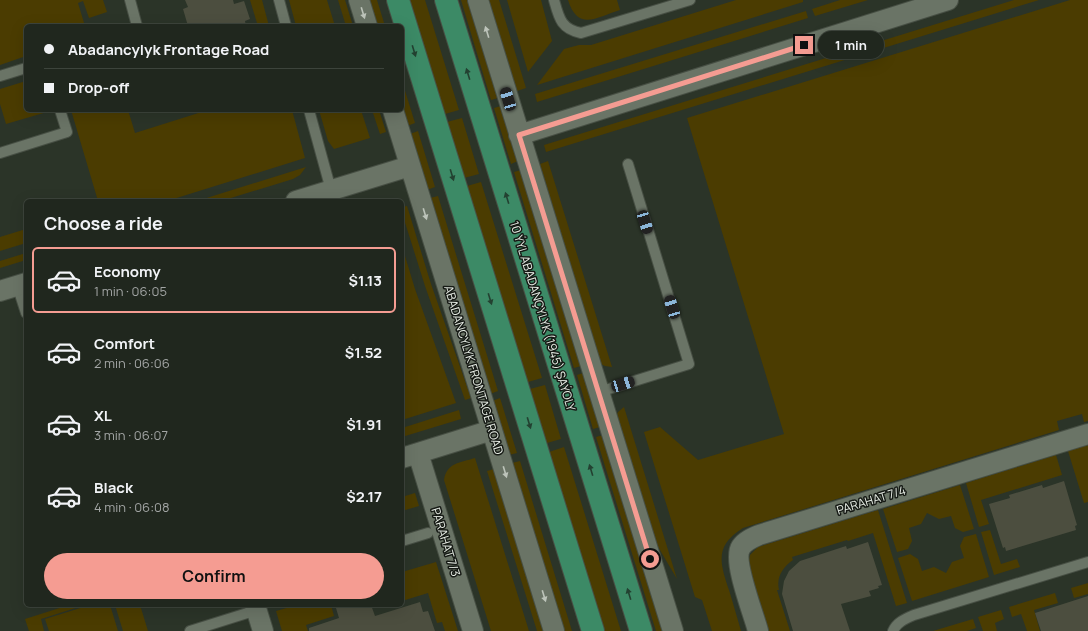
<!DOCTYPE html>
<meta charset="utf-8">
<style>
body{margin:0;font-family:Manrope,sans-serif;background:#282f27;color:#f1f3f6;height:100vh;display:flex;flex-direction:column;font-size:15px;white-space:nowrap}
*{box-sizing:border-box;margin:0}
p{font-size:13px;color:#a2a5a4}
.icon{flex:none;width:22px;height:22px;fill:none;stroke:currentColor;stroke-width:2;stroke-linecap:round;stroke-linejoin:round}
.map{position:relative;flex:1;overflow:hidden}
.sheet{position:absolute;left:24px;top:199px;width:380px;height:408px;display:flex;flex-direction:column;background:#20271e;border-radius:6px;box-shadow:0 4px 16px #0002,0 0 0 1px #3d443c}
.sheet>*{flex:none}
.banner{position:absolute;left:24px;top:24px;width:380px;height:88px;border-radius:6px;box-shadow:0 4px 16px #0002,0 0 0 1px #3d443c;display:grid;align-content:center;height:88px;padding:0 20px;background:#20271e}
.end{position:absolute;width:18px;height:18px;margin:-9px;border:5px solid #f59c92;background:#111;box-shadow:0 0 0 2px #111}
.from{border-radius:50%}
.bubble{position:absolute;height:28px;border-radius:14px;background:#20271e;box-shadow:0 4px 16px #0002,0 0 0 1px #3d443c;font-size:13px;font-weight:700;line-height:28px;text-align:center}
.car{position:absolute;width:12px;height:24px;margin:-12px -6px;border-radius:5px;box-shadow:0 0 3px 1px #0007;background:linear-gradient(#222 24%,#8ab4d8 0 40%,#222 0 76%,#8ab4d8 0 86%,#222 0)}
.banner b{display:flex;align-items:center;gap:14px;height:38px;font-size:15px}
.banner b+b{border-top:1px solid #3d443c}
.banner i{width:10px;height:10px;background:#f1f3f6}
ul{padding:0;list-style:none}
li{display:flex;align-items:center;gap:12px;height:66px;margin:0 8px 6px;padding:0 12px;border:2px solid transparent;border-radius:6px}
li div{flex:1}
li b{display:block;font-size:15px}
li em{font-style:normal;font-weight:700}
li.current{border-color:#f59c92}
li>.icon{width:36px;height:36px;stroke-width:1.5}
h2{padding:0 20px;font-size:18px;line-height:48px}
.primary-button{display:flex;gap:8px;margin-top:auto;padding:8px 20px}
.primary-button a{flex:1;height:46px;border-radius:24px;background:#f59c92;color:#111;font-size:16px;font-weight:700;line-height:46px;text-align:center}
.map>svg:first-child{display:block}
</style>
<div class="map">
<svg width="1088" height="631" viewBox="0 0 1088 631">
<rect width="100%" height="100%" fill="#2b3428"/>
<path fill="#4b3c01" d="M0,0H103L107,12L89,18L83,1L78,3L85,26H26V56L0,65Z
M250,0H262L269,26H253L252,24L257,23Z
M289,0H327L335,26H296Z
M338,0H345L353,26H346Z
M368,0H377L385,26H376Z
M410,0H425L459,110L445,114Z
M461,0H468L498,98L491,100Z
M489,0H499L526,88L517,91Z
M507,0H541L552,41L528,72Z
M568,0H617L620,10C597,17 578,32 568,0Z
M736,0H803V2L537,85L564,49L579,45H591Z
M840,0H868L815,16L812,9Z
M1014,0H1039L546,152L544,145Z
M1070,0H1088V421L1084,422L1082,414L1057,421L1059,430L743,528C714,546 720,563 729,590C733,603 737,617 741,631H712L702,600L695,597L644,432L660,427L698,460L784,434L687,118Z
M806,11L808,18L537,102L535,94Z
M26,81V110H48L47,112L6,124L0,104V89Z
M402,81L415,123L407,126L402,109Z
M501,106L518,161L511,164L494,108Z
M71,110H128L135,133L208,110H292L305,158L167,201H98Z
M319,110H361L370,138L334,149L328,141Z
M372,110H379L386,132L380,134Z
M462,118L479,174L464,178L447,122Z
M418,131L435,187L427,190L410,134Z
M548,161L612,367L605,366L601,364L540,164Z
M306,167L300,175L293,179L221,201H197Z
M521,170L581,366L574,368L514,172Z
M481,182L542,378L528,382L467,186Z
M438,196L498,391L490,394L430,198Z
M407,206L431,284L471,398L465,400L425,286L402,213V207Z
M26,229V243L0,251V237Z
M402,246L415,289L456,403L402,420Z
M26,253V260L0,268V261Z
M583,373L600,427L593,429L577,375Z
M545,385L561,439L547,443L530,389Z
M500,398L517,453L509,455L492,401Z
M624,407L677,579L657,545L617,414L618,412Z
M459,410L461,419L402,437V428Z
M603,435L663,631H656L596,437Z
M1088,445V502L1084,503L1068,451Z
M564,447L621,631H605L549,452Z
M1056,455L1062,475L981,500L989,524L979,527L966,483Z
M475,458L529,631H491L444,480C447,462 460,463 475,458Z
M520,461L572,631H563L512,463Z
M494,469L545,631H537L487,471Z
M960,485L974,529L963,532L955,528L951,516L939,519L927,513L921,524L909,528L912,541L908,549L897,552L883,509Z
M415,493L419,506L402,511V497Z
M878,510L907,603L896,606L873,533L848,541L847,540L792,557L793,560C783,567 776,577 779,590H777L790,631H769L748,565L750,555L758,547Z
M990,530L1001,564L1017,559L1020,567L994,575L981,532Z
M976,534L989,577L912,601L898,558L910,554L918,559L922,571L934,567L946,573L952,562L964,558L960,546L964,537Z
M436,562L458,631H445L442,622L437,623L428,593L402,601V572Z
M1088,583V594L1074,598L1071,588Z
M1055,593L1058,603L1034,610L1040,631H1027L1021,614L1012,617L1009,607Z
M69,605H85L41,619L44,631H29L25,619Z
M90,605H110L118,631H49L45,619Z
M115,605H140L148,631H123Z
M297,605H331L334,616L306,625L308,631H282L276,611Z
M1001,610L1004,619L995,623L997,631H983L978,617Z
M973,619L976,628L967,631H933Z"/>
<path fill="#4c4e3f" d="M185,0H233L234,4L244,1L250,19L245,21L246,26H188L183,9L188,7Z
M1064,481L1077,525L1075,526L1076,530L1006,551L1005,547L1003,548L989,504L1010,498L1009,495L1042,485L1043,488Z
M868,542L882,585L878,586L879,588L869,591L871,596L841,604L850,631H793L782,594L784,581L789,571L800,561L846,546L847,549Z
M1088,596V631H1041L1035,613Z
M420,602L423,612L428,611L435,631H309V628L339,618L336,608L345,605H371L375,616Z"/>
<g fill="none" stroke-linecap="round" stroke-linejoin="round">
<g stroke="#474f44" stroke-width="12">
<path id="lane" d="M130,0L137,26
M279,0L286,26
M554,0C559,18 561,29 581,33L690,0
M0,76L26,68
M309,110L331,190
M0,153L67,132L60,110
M17,285L26,313
M599,392L689,364L628,164
M402,541L428,533
M190,631L257,610
M893,631C897,622 905,619 914,615L1088,562"/>
</g>
<g stroke="#474f44" stroke-width="22">
<path id="street" d="M359,0L367,26
M478,0L673,631
M393,110L554,631
M519,135L948,0
M296,201L410,166
M0,291L26,283
M418,453L473,631
M402,458L492,430
M255,605L263,631
M758,631C754,615 732,560 741,547C745,541 752,538 759,535L1088,434"/>
</g>
<g stroke="#474f44" stroke-width="24">
<path id="primary" d="M398,0L593,631
M446,0L641,631"/>
</g>
<use href="#lane" stroke="#6a7466" stroke-width="10"/>
<use href="#street" stroke="#6a7466" stroke-width="20"/>
<use href="#primary" stroke="#3c8a66" stroke-width="22"/>
</g>
<defs><path id="oneway-solid" d="M-6-.8H1V-3.2L6.5 0L1 3.2V.8H-6Z"/></defs>
<g fill="#bdc4ba">
<use href="#oneway-solid" transform="translate(363 13) rotate(73)"/>
<use href="#oneway-solid" transform="translate(487 32) rotate(-107)"/>
<use href="#oneway-solid" transform="translate(425 214) rotate(73)"/>
<use href="#oneway-solid" transform="translate(505 472) rotate(73)"/>
<use href="#oneway-solid" transform="translate(544 596) rotate(73)"/>
</g>
<g fill="#234131">
<use href="#oneway-solid" transform="translate(414 51) rotate(73)"/>
<use href="#oneway-solid" transform="translate(468 74) rotate(-107)"/>
<use href="#oneway-solid" transform="translate(452 175) rotate(73)"/>
<use href="#oneway-solid" transform="translate(507 198) rotate(-107)"/>
<use href="#oneway-solid" transform="translate(490 299) rotate(73)"/>
<use href="#oneway-solid" transform="translate(529 423) rotate(73)"/>
<use href="#oneway-solid" transform="translate(591 470) rotate(-107)"/>
<use href="#oneway-solid" transform="translate(629 594) rotate(-107)"/>
</g>
<g fill="none" stroke-linecap="round" stroke-linejoin="round">
<path stroke="#f59c92" stroke-width="5" d="M650,559L519,135L804,45"/>
</g>
<g text-anchor="middle" dominant-baseline="central" stroke-width="3" stroke-linejoin="round" paint-order="stroke">
<g font-size="12" fill="#e9efe7" stroke="#161a15">
<text transform="translate(543 316) rotate(73)">10 ÝYL ABADANÇYLYK (1945) ŞAÝOLY</text>
<text transform="translate(474 370) rotate(73)">ABADANCYLYK FRONTAGE ROAD</text>
<text transform="translate(871 500) rotate(-17)">PARAHAT 7/4</text>
<text transform="translate(446 542) rotate(73)">PARAHAT 7/3</text>
</g>
</g>
</svg>
<i class="end from" style="left:650px;top:559px"></i>
<i class="end" style="left:804px;top:45px"></i>
<div class="bubble" style="left:818px;top:31px;width:66px">1 min</div>
<i class="car" style="left:508px;top:99px;rotate:343deg"></i>
<i class="car" style="left:645px;top:222px;rotate:163deg"></i>
<i class="car" style="left:672px;top:307px;rotate:343deg"></i>
<i class="car" style="left:623px;top:384px;rotate:73deg"></i>
<div class="banner">
<b><i class="from"></i>Abadancylyk Frontage Road</b>
<b><i></i>Drop-off</b>
</div>
<section class="sheet">
<h2>Choose a ride</h2>
<ul>
<li class="current"><svg class="icon" aria-label="car" viewBox="0 0 24 24"><path d="M5 17H2v-5l4-1 3-4h7l3 4 3 1v5h-3M9 17h6M6 11h13"/><circle cx="7" cy="17" r="2"/><circle cx="17" cy="17" r="2"/></svg><div><b>Economy</b><p>1 min · 06:05</p></div><em>$1.13</em></li>
<li><svg class="icon" aria-label="car" viewBox="0 0 24 24"><path d="M5 17H2v-5l4-1 3-4h7l3 4 3 1v5h-3M9 17h6M6 11h13"/><circle cx="7" cy="17" r="2"/><circle cx="17" cy="17" r="2"/></svg><div><b>Comfort</b><p>2 min · 06:06</p></div><em>$1.52</em></li>
<li><svg class="icon" aria-label="car" viewBox="0 0 24 24"><path d="M5 17H2v-5l4-1 3-4h7l3 4 3 1v5h-3M9 17h6M6 11h13"/><circle cx="7" cy="17" r="2"/><circle cx="17" cy="17" r="2"/></svg><div><b>XL</b><p>3 min · 06:07</p></div><em>$1.91</em></li>
<li><svg class="icon" aria-label="car" viewBox="0 0 24 24"><path d="M5 17H2v-5l4-1 3-4h7l3 4 3 1v5h-3M9 17h6M6 11h13"/><circle cx="7" cy="17" r="2"/><circle cx="17" cy="17" r="2"/></svg><div><b>Black</b><p>4 min · 06:08</p></div><em>$2.17</em></li>
</ul>
<div class="primary-button"><a>Confirm</a></div>
</section>
</div>
